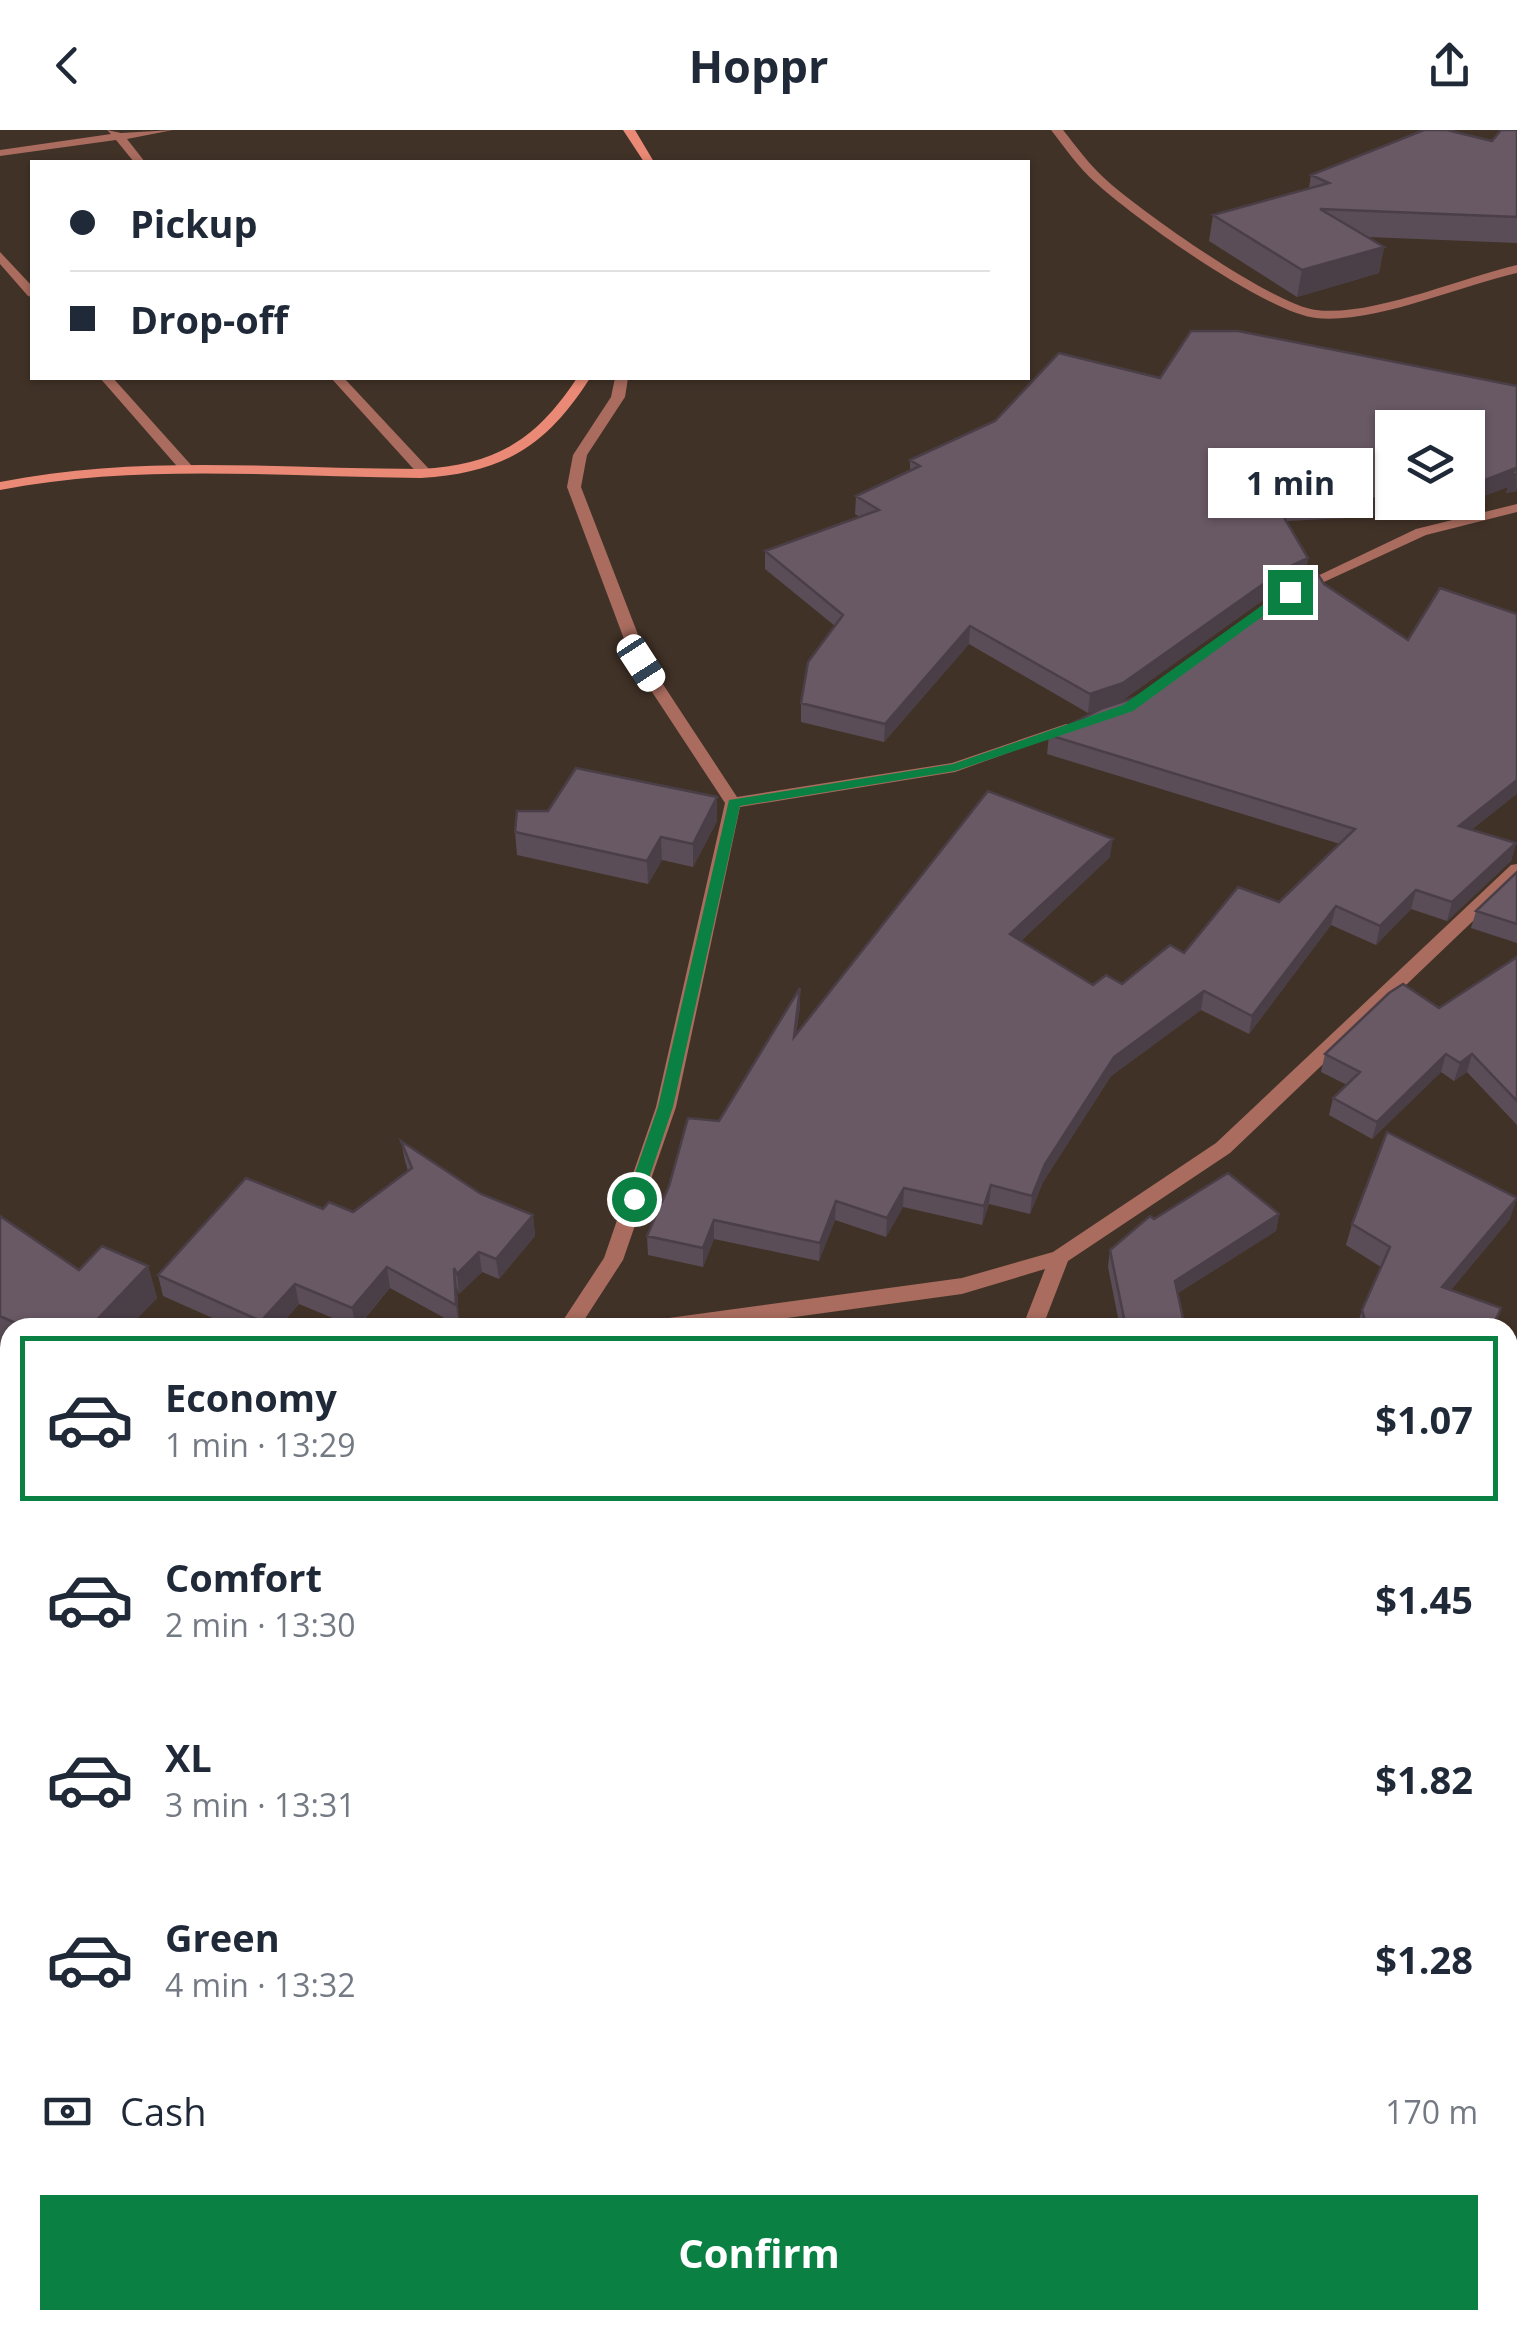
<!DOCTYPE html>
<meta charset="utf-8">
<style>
body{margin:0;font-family:"Open Sans",sans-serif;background:#f6f6f7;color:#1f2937;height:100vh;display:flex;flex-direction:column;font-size:38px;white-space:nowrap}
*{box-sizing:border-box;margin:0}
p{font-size:32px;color:#747a83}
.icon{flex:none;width:55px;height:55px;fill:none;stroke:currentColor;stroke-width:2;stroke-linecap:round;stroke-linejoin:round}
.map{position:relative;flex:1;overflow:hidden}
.side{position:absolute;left:0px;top:1188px;width:1518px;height:1012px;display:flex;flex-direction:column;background:#fff;border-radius:30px 30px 0 0;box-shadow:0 2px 8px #0004}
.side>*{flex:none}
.top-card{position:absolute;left:30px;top:30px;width:1000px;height:220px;border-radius:0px;box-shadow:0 2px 8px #0004;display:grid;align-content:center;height:220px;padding:0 40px;background:#fff}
.buttons{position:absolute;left:1375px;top:280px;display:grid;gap:20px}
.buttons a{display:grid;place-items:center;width:110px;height:110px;border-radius:0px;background:#fff;box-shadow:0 2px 8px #0004;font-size:50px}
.end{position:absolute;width:45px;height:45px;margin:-22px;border:12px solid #0b8043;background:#fff;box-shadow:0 0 0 5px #fff}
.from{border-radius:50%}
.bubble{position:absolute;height:70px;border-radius:0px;background:#fff;box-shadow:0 2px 8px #0004;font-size:32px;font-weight:700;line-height:70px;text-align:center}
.car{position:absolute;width:30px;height:60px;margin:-30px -15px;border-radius:12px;box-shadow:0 0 8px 2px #0007;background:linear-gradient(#fff 24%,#345 0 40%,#fff 0 76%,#345 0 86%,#fff 0)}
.top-card b{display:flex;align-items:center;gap:35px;height:95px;font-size:38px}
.top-card b+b{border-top:2px solid #e0e1e3}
.top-card i{width:25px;height:25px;background:#1f2937}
ul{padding:18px 0 0;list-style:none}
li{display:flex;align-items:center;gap:30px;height:165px;margin:0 20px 15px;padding:0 20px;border:5px solid transparent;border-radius:0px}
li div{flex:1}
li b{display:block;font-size:38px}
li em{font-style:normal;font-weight:700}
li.selected{border-color:#0b8043}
li>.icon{width:90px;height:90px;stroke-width:1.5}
.pay{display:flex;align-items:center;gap:25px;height:110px;padding:0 40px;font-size:38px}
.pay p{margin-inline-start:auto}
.primary-button{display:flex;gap:20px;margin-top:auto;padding:20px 40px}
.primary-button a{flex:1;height:115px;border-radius:0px;background:#0b8043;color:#fff;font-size:40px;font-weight:700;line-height:115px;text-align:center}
header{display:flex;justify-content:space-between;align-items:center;height:130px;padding:0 40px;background:#fff;font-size:45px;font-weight:700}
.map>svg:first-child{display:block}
</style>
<header><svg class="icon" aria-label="back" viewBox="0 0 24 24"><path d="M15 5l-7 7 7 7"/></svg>Hoppr<svg class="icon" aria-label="share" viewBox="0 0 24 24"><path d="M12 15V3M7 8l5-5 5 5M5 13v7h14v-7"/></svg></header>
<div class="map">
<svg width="1517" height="2198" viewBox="0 0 1517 2198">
<rect width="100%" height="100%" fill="#413227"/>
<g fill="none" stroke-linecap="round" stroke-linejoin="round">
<path fill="#a96c5f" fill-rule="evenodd" d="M107,0L121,3L173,0L127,9L145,32H134L116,10L0,26V20L111,4Z
M1051,0H1063C1076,16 1088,33 1103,47C1137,79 1273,175 1316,180C1372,187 1460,148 1517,135V143C1459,156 1374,194 1316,188C1267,183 1134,88 1096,53C1079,38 1065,18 1051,0Z
M0,122L32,156V167L28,166L0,134Z
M100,248H113L192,336V342H182Z
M331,248H344L429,339V345H419Z
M615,248H628L625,267L587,325L581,357L649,533L737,667L952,633L1066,594H1078L1080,597L955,642L740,677L676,977L623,1130L579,1198H558L604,1128L656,977L725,673L633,533L567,357L573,325L611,267Z
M1517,374V382L1426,405L1300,463H1290L1288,460L1416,399Z
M1517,734V749L1230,1023L1068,1131L1046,1188L1047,1198H1027L1026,1188L1045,1139L962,1164L715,1198H644L654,1190L962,1148L1053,1122L1216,1013L1511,735Z
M10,1281V1297L0,1298V1282Z
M1508,1428L1517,1429V1447L1508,1446Z
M0,2090L10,2093V2121L0,2118Z
M485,2190H515L518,2198H488Z"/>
<path fill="#ea8976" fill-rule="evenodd" d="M623,0H635L654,32H644Z
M577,248H590C546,317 503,343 421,348C280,347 140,333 0,360V352C140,324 280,339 421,339C496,335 536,310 577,248Z"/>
</g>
<path fill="#5a4d57" d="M1517,0V113L1368,107L1384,117L1379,143L1297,167L1209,111L1213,85L1309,58L1311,45L1450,2L1492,11Z
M1191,201H1238L1517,256V361L1506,363L1508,357L1481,367L1468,370V298H1392V372H1451L1369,387L1286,391L1308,428L1305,446L1283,456L1120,572L1088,583L969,514L884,612L801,592V573L808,532L835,496L765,439V421L860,387L855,384L856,366L910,341V330L995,291L1059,223L1160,248Z
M1324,454L1408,510L1473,700L1516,713L1511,731L1447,791L1411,779L1376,815L1331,795L1249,904L1201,880L1111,946L1043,1052L1030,1084L989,1074L982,1095L903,1077L886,1107L835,1090L819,1131L714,1109L703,1137L648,1125L647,1106L719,991L800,877L796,904L1110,727L1021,811L1093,855L1122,854L1279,772L1340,714L1047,624L1049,605L1139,566Z
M717,667V691L693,737L662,730L648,754L517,725L515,702L548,681Z
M1517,741V813L1471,798L1476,781Z
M1517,827V995L1467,942L1454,951L1441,942L1372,1009L1329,985L1333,968L1347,955L1321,942L1325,924L1439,878Z
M401,1011L481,1064L533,1085L535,1106L499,1149L482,1142L459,1164L457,1158L459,1196L390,1158L357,1198L299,1174L278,1198H235L163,1166L158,1145L323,1079L353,1082L408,1041L405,1031Z
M1279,1084L1276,1101L1178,1163L1185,1198H1120L1108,1137L1110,1120L1154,1089Z
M0,1086L79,1140L148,1136L157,1168L128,1198H10V1216L0,1211Z
M1510,1089L1451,1160L1501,1178L1494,1198H1356L1362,1180L1381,1137L1346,1115L1352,1094Z
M1508,1492L1517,1497V1578L1508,1573Z
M1508,1802L1517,1807V1922L1508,1911Z
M1484,2190H1508L1517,2198H1482Z"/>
<path fill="#4a3e47" d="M1384,117L1379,143L1297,167L1302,140Z
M1516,338L1517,361L1506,363L1508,357L1481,367L1468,370V353Z
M1392,366V372H1451L1369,387L1372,369Z
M1308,428L1305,446L1283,456L1120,572L1088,583L1090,564L1286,438Z
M970,496L969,514L884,612L885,594Z
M1517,650V664L1454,714L1459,696Z
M717,667V691L693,737V714Z
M661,707L662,730L648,754L647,731Z
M1113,709L1110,727L1008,823L1010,804Z
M1516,713L1511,731L1447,791L1452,772Z
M1416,760L1411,779L1376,815L1380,796Z
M1336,776L1331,795L1249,904L1252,886Z
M800,858V877L793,926L794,907Z
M1204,861L1201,880L1111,946L1043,1052L1030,1084L1032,1066L1045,1034L1114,927Z
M1446,924L1441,942L1372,1009L1377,992Z
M1472,924L1467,942L1454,951L1460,933Z
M991,1055L989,1074L982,1095L984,1076Z
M904,1058L903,1077L886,1107L887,1088Z
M1517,1068L1510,1089L1436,1178L1442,1157Z
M836,1071L835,1090L819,1131L820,1113Z
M1279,1084L1276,1101L1172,1167L1175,1151Z
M533,1085L535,1106L499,1149L496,1129Z
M714,1090V1109L703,1137V1118Z
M479,1122L482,1142L459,1164L457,1144Z
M148,1136L157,1168L128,1198H89Z
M387,1137L390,1158L356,1198L352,1178Z
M454,1138L457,1158L459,1196L456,1175Z
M295,1154L299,1174L278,1198H263L261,1191Z
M0,1364L6,1378L0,1381Z
M0,1875L3,1898L0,1899Z
M82,2190H105L99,2198H76Z
M921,2190H931L925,2198H914Z
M1338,2190H1376L1353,2198H1314Z"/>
<path fill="#695965" stroke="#4a3e47" stroke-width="2.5" d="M1424,0H1447L1492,11L1501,0H1517V87L1320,79L1384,117L1302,140L1213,85L1329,53L1311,45Z
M1191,201H1238L1517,256V344L1511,345L1516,338L1485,350L1468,353V298H1392V366L1372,369L1276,374L1308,428L1286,438L1123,553L1090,564L970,496L885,594L801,573L808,532L843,485L765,421L879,380L856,366L920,336L910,330L995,291L1059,223L1160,248Z
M1317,443L1324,454L1408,510L1440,458L1517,484V650L1459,696L1516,713L1452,772L1416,760L1380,796L1336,776L1252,886L1204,861L1114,927L1045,1034L1032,1066L991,1055L984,1076L904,1058L887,1088L836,1071L820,1113L714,1090L703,1118L647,1106L669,1056L688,988L719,991L800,858L794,907L988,661L1113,709L1010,804L1093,855L1106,845L1122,854L1170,815L1184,823L1238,757L1279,772L1355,699L1049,605L1103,578L1139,566L1300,450Z
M576,638L717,667L693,714L661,707L647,731L515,702L517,681H548Z
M1517,742V794L1476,781Z
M1517,827V971L1472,924L1460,933L1446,924L1377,992L1333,968L1360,942L1325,924L1389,863L1403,854L1439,878Z
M1387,1002L1517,1068L1442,1157L1501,1178L1492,1198H1367L1362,1180L1390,1117L1352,1094Z
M401,1011L481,1064L533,1085L496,1129L479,1122L457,1144L454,1138L456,1175L387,1137L352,1178L295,1154L261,1191L158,1145L246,1048L323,1079L329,1072L353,1082L412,1038Z
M1228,1043L1279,1084L1175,1151L1185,1198H1126L1110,1120L1150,1086L1154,1089Z
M0,1086L79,1140L102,1116L148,1136L89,1198H26L0,1186Z
M10,1300V1382L0,1362V1305Z
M1508,1492L1517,1497V1564L1508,1559Z
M1508,1802L1517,1807V1893L1508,1888Z
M1517,2039V2198H1489L1491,2190H1508V2042Z
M10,2114V2190H82L76,2198H0V2127Z
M756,2190H921L914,2198H751Z
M1231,2190H1338L1314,2198H1224Z"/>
<path fill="#0b8043" d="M1285,459L1296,462L1133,581L955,641L740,676L673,977L642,1069L640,1073H628L626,1069L658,977L729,670L953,634L1123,575Z"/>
</svg>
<div class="buttons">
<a><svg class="icon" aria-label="layers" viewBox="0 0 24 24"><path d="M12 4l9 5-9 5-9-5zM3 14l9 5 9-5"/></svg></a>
</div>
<i class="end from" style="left:634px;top:1069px"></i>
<i class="end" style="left:1290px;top:462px"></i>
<div class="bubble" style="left:1208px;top:318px;width:165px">1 min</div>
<i class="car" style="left:641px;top:533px;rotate:147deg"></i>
<div class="top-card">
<b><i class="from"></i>Pickup</b>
<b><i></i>Drop-off</b>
</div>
<section class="side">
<ul>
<li class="selected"><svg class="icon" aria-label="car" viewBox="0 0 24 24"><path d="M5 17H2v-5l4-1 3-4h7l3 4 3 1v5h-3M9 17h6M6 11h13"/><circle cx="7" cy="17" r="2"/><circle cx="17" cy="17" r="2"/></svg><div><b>Economy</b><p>1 min · 13:29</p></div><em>$1.07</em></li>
<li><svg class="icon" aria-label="car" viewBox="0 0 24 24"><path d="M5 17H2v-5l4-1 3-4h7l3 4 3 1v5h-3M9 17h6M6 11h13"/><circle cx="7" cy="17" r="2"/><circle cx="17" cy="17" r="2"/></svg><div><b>Comfort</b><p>2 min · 13:30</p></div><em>$1.45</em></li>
<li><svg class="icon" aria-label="car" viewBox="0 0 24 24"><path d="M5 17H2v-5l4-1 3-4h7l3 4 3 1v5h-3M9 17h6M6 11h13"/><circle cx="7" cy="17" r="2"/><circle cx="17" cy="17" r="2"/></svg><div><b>XL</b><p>3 min · 13:31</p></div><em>$1.82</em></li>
<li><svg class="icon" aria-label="car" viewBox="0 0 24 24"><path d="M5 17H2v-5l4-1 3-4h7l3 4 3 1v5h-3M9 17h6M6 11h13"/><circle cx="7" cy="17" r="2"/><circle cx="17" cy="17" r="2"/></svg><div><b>Green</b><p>4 min · 13:32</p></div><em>$1.28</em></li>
</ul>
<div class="pay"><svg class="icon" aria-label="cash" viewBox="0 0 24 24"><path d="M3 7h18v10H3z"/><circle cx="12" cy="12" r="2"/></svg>Cash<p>170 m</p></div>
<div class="primary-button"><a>Confirm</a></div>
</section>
</div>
